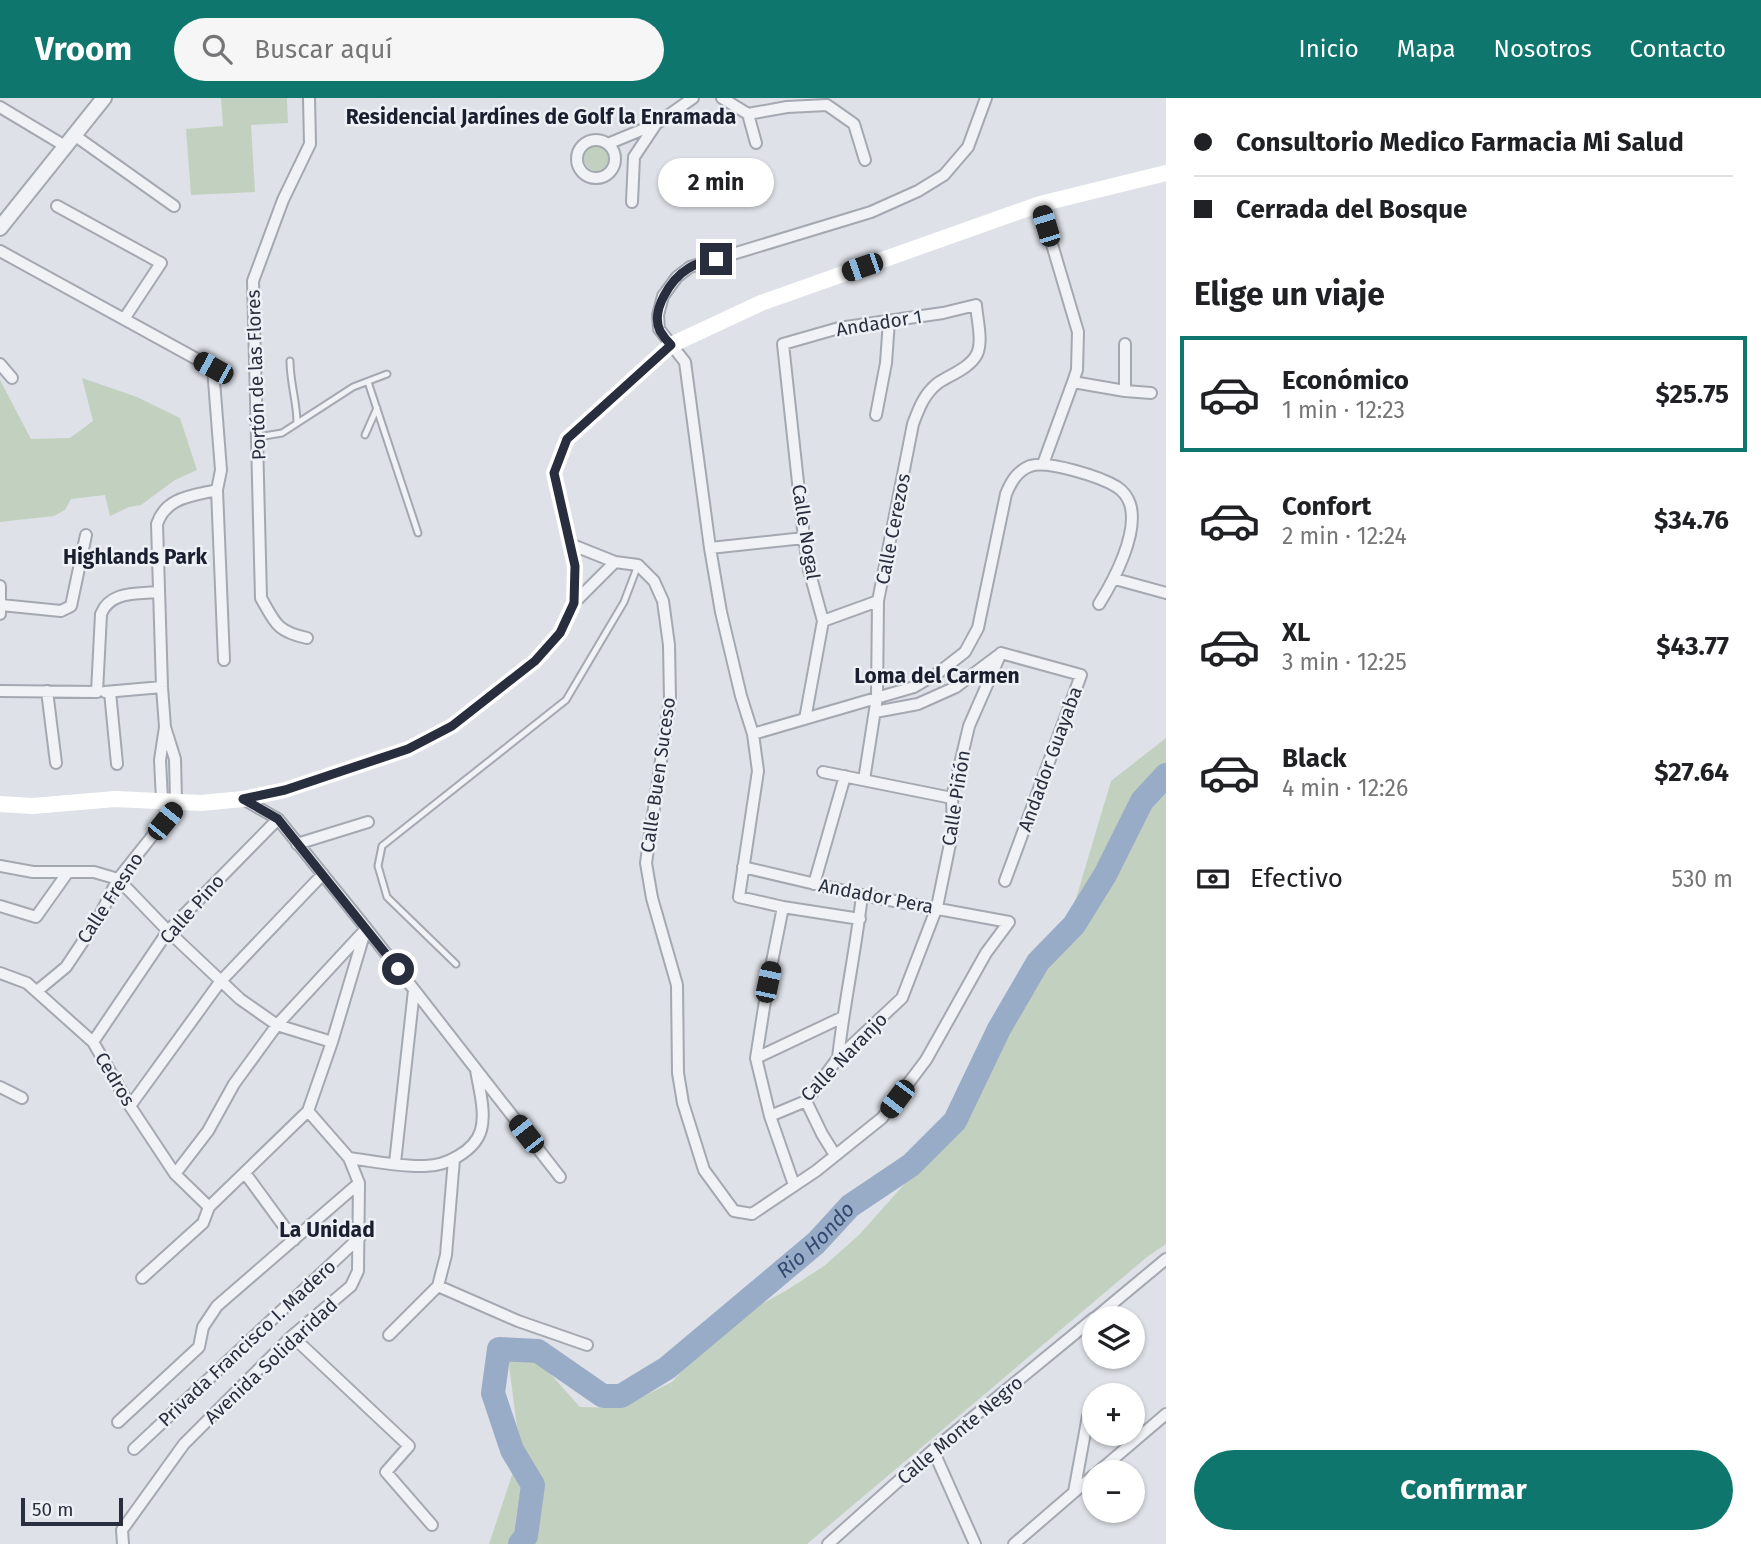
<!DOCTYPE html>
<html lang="es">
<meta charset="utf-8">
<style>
body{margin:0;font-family:"Fira Sans",sans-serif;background:#f6f6f6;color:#202124;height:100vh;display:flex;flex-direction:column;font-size:26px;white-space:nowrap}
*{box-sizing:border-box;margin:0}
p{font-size:23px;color:#757577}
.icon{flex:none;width:38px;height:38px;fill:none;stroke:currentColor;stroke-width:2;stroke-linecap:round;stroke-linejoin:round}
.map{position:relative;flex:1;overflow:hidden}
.drawer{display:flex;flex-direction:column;background:#fff;width:595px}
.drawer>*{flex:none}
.guide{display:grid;align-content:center;height:154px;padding:0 28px;background:#fff}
.tools{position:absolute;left:1082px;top:1208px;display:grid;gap:14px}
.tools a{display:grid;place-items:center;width:63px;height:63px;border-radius:50%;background:#fff;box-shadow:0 2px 5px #0004;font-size:35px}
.scale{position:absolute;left:21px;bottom:18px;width:102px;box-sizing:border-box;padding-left:7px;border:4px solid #282e3e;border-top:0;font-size:19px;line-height:24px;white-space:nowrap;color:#282e3e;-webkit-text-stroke:5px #edf0f5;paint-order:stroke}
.end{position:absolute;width:32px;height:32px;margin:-16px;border:9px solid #282e3e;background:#fff;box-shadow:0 0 0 4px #fff}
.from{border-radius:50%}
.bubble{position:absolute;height:49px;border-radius:24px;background:#fff;box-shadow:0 2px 5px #0004;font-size:23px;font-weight:700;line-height:49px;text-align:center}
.car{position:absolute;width:21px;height:42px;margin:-21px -10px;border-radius:9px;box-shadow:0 0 5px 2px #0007;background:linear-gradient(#222 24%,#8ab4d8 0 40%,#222 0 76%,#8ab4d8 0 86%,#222 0)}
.guide b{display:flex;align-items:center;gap:24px;height:66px;font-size:26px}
.guide b+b{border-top:2px solid #e0e0e0}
.guide i{width:18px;height:18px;background:#202124}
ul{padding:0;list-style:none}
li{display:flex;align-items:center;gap:21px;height:116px;margin:0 14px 10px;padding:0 14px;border:4px solid transparent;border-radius:0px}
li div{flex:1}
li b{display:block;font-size:26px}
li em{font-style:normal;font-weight:700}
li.selected{border-color:#0f766e}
li>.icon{width:63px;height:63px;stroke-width:1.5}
h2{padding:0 28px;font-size:32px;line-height:84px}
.pay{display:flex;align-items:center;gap:18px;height:77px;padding:0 28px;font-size:26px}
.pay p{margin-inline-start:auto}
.cta{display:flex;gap:14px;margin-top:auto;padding:14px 28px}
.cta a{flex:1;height:80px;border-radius:42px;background:#0f766e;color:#fff;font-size:28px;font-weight:700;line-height:80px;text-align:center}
header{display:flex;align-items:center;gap:42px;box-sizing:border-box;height:98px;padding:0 35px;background:#0f766e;color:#fff}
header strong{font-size:33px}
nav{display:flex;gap:38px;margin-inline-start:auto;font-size:24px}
.search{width:490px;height:63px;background:#f6f6f6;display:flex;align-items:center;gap:18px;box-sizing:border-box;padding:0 24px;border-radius:38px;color:#757577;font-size:26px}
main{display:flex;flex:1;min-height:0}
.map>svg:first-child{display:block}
</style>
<header>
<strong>Vroom</strong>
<div class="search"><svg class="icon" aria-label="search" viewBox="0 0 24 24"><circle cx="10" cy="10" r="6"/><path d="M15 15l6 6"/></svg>Buscar aquí</div>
<nav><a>Inicio</a><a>Mapa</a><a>Nosotros</a><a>Contacto</a></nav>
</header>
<main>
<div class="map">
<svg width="1166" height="1446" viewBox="0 0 1166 1446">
<rect width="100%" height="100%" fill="#dee1e7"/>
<path fill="#c2d1bf" d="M221,0H287L288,25L251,27L255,94L191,97L186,31L223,28Z
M584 60a13 13 0 1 1 26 0a13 13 0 1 1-26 0Z
M82,280L137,299L180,320L197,372L175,382L141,407L129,409L110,418L105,397L71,401L65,412L54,418L0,424V282L31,341L70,340L93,323Z
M1166,640V1146L1147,1159L807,1446H489L520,1353L508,1259L537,1261L580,1309L620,1310L672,1284L700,1253L733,1222L787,1192L824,1168L860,1136L916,1073L970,1010L985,975L1072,814L1111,683Z"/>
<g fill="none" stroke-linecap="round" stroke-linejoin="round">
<path stroke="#99acc7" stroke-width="24" id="s1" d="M520,1446L526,1438L533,1387L512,1352L493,1295L499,1251L538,1253L603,1298H621L667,1270L816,1145L850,1108L911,1067L955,1023L999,931L1038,864L1074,827L1105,777L1142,703L1166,677"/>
<g stroke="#a4a8b1" stroke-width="9">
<path id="service" d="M290,263C290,285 297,304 297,325
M368,284L418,435
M365,337L377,310
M258,339L282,335L353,289L387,276
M456,866L387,799L378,768L382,748L566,602L624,504L638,467"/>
</g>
<g stroke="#a4a8b1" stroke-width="14">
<path id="minor" d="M722,0L748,16L787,9L827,7L854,26L865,62
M0,9L65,48
M748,16L756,45
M74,37L174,108
M577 61a19 19 0 1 1 38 0a19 19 0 1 1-38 0Z
M610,45L656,26L693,0
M632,104L634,59L656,26
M1040,106L1078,234L1077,272L1073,284L1043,366
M57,108L161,165L124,221
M0,153L213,270L221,372L217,392C192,398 166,399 157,426L162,589L165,629L175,661L176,702
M0,266L12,280
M1073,284L1125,293L1151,295
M1125,293V246
M876,317L886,265L889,223
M217,392L224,562
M570,446L615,464L638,467L654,483L663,503L669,547L670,601L646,765L652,800L677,887L678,975L683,1005L704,1072L734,1113L752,1116L816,1073L882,1020L926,962L986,855L1009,824L862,797L743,769
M710,450L804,440
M1115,481L1166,495
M0,488V516
M574,505L615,464
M1,507L61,513L71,508L86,437
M823,523L878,503
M307,540C277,534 275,525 261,500L253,183L283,102L310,46L309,0
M1001,555L1081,577L1005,783
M0,593L97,594L101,516C110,493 136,496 158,494
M47,593L56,665
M105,594L162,589
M110,594L117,666
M875,614L918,606L956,589L1000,556
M805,621L823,523L809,472L804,440L783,246L839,230L943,215L976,207C977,221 983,243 977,256C970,270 950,277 938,285C924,296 919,310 913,326L878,503L877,599L864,682
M753,636L914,589L938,575L965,554L978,530L1006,396C1011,384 1017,373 1030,368C1048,362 1101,379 1117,389C1123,393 1128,400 1130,406C1139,435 1114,482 1099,506
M823,674L952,700
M243,701L278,721L366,830L560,1079
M162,702L160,662L165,629
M297,746L368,724
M0,768L33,774H94L118,781L168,833L240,901L277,927L332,944
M814,786L845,678
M0,808L36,819L68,774
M783,809L768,884L756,960L770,1018L794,1087
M860,821L783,809L739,799L758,673L753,636L741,598L721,514L710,450L685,264L659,231L658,217L663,198L677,179L690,169L871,114L918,93L944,77L968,49L986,0
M0,875L27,885L93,944L130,1008L175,1076L209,1109
M37,893L66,869L98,821L118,781L180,703
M93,944L168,833L278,721
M756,960L843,919
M838,960C844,905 856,852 862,797
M0,989L22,1000
M806,1003L822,1036L835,1057
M130,1008L220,884L323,776
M770,1018L806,1003L838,960L902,900L937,809L953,731L952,700L969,628L1001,555
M349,1060C373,1063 400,1069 425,1068C446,1068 475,1053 481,1032C486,1014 479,990 476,972
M395,1065L414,892
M245,1075L294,1142
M175,1076L208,1033L234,986L277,927L365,832
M142,1180L203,1125L209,1109L308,1013L332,944L366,830
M438,1188L518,1223L587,1247
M1095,1220L1166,1161
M389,1237L438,1188L446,1157L454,1061
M292,1238L409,1348L386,1374L432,1427
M118,1324L199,1249L203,1229L217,1208L359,1085
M134,1351L360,1139
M933,1352L975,1446
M1098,1374L1166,1316
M1074,1394L1088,1318
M123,1446L122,1432L184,1346L292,1238L351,1188L358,1173L359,1085L349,1060L308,1013
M828,1446L933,1352L1094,1220
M1014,1446L1094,1377"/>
</g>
<g stroke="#a4a8b1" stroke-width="18">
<path id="tertiary" d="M0,130L104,0"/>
</g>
<use href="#service" stroke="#f1f2f6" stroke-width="5"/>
<use href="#minor" stroke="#f1f2f6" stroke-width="10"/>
<use href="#tertiary" stroke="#f1f2f6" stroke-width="14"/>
<path stroke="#fff" stroke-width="16" d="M0,706L33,708L115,701L201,705L243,701L285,692L408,651L452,628L535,563L560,535L574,505L575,468L554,375L567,341L671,247L761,205L1040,106L1166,75"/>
</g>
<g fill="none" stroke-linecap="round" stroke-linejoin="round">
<path stroke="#282e3e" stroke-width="9" d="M398,871L278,721L243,701L285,692L408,651L452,628L535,563L560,535L574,505L575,468L554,375L567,341L671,247C667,243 663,238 660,233C650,212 671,181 689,170C696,165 707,163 716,161"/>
</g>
<g text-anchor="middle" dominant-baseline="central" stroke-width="5" stroke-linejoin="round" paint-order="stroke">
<g font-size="19" fill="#282e3e" stroke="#edf0f5">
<text transform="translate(879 225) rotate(-9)">Andador 1</text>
<text transform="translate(256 277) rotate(-92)">Portón de las Flores</text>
<text transform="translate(893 431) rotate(-79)">Calle Cerezos</text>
<text transform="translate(806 434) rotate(81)">Calle Nogal</text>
<text transform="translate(1050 661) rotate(-70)">Andador Guayaba</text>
<text transform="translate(658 677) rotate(-82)">Calle Buen Suceso</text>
<text transform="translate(956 700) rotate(-81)">Calle Piñón</text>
<text transform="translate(876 798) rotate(11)">Andador Pera</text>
<text transform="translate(110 800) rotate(-57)">Calle Fresno</text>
<text transform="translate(192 811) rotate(-48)">Calle Pino</text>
<text transform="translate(844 959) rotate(-46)">Calle Naranjo</text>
<text transform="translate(115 981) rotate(59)">Cedros</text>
<text transform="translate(247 1245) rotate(-43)">Privada Francisco I. Madero</text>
<text transform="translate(271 1263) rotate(-43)">Avenida Solidaridad</text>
<text transform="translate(960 1332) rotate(-40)">Calle Monte Negro</text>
</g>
<g font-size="21" font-weight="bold" fill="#1a1f2f" stroke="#edf0f5">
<text x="541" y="19">Residencial Jardínes de Golf la Enramada</text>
<text x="135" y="459">Highlands Park</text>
<text x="937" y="578">Loma del Carmen</text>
<text x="327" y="1132">La Unidad</text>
</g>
<g font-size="21" font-style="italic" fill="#334971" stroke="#edf0f5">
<text stroke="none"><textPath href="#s1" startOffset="593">Rio Hondo</textPath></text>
</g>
</g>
</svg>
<div class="tools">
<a><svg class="icon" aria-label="layers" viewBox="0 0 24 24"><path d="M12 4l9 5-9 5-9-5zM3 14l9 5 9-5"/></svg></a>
<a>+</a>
<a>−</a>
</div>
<div class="scale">50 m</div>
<i class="end from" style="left:398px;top:871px"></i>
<i class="end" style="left:716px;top:161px"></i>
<div class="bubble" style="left:658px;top:60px;width:116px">2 min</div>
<i class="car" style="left:1046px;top:128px;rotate:343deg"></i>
<i class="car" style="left:862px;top:169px;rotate:251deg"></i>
<i class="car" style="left:213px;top:270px;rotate:299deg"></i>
<i class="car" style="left:165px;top:723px;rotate:39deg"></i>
<i class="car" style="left:768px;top:884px;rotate:12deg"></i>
<i class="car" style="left:897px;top:1001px;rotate:217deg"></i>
<i class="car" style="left:526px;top:1036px;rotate:322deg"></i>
</div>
<section class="drawer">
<div class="guide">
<b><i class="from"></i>Consultorio Medico Farmacia Mi Salud</b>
<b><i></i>Cerrada del Bosque</b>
</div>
<h2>Elige un viaje</h2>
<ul>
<li class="selected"><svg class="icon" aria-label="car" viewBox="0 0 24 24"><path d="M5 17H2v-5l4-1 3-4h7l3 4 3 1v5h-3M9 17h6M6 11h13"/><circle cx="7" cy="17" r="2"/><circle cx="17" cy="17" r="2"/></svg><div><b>Económico</b><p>1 min · 12:23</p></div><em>$25.75</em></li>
<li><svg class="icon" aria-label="car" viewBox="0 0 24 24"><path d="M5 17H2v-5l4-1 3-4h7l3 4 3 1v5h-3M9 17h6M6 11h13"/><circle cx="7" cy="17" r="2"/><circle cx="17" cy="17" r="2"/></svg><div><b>Confort</b><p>2 min · 12:24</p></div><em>$34.76</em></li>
<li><svg class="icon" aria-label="car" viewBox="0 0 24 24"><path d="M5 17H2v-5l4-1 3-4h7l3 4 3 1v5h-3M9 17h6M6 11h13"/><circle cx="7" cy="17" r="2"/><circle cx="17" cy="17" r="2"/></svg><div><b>XL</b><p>3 min · 12:25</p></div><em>$43.77</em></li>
<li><svg class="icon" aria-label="car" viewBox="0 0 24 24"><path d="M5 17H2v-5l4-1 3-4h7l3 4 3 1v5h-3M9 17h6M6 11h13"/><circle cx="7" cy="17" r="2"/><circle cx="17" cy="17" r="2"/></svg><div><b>Black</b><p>4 min · 12:26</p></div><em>$27.64</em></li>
</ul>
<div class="pay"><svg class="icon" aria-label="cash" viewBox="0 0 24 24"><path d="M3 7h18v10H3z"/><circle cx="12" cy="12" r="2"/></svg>Efectivo<p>530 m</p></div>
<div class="cta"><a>Confirmar</a></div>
</section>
</main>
